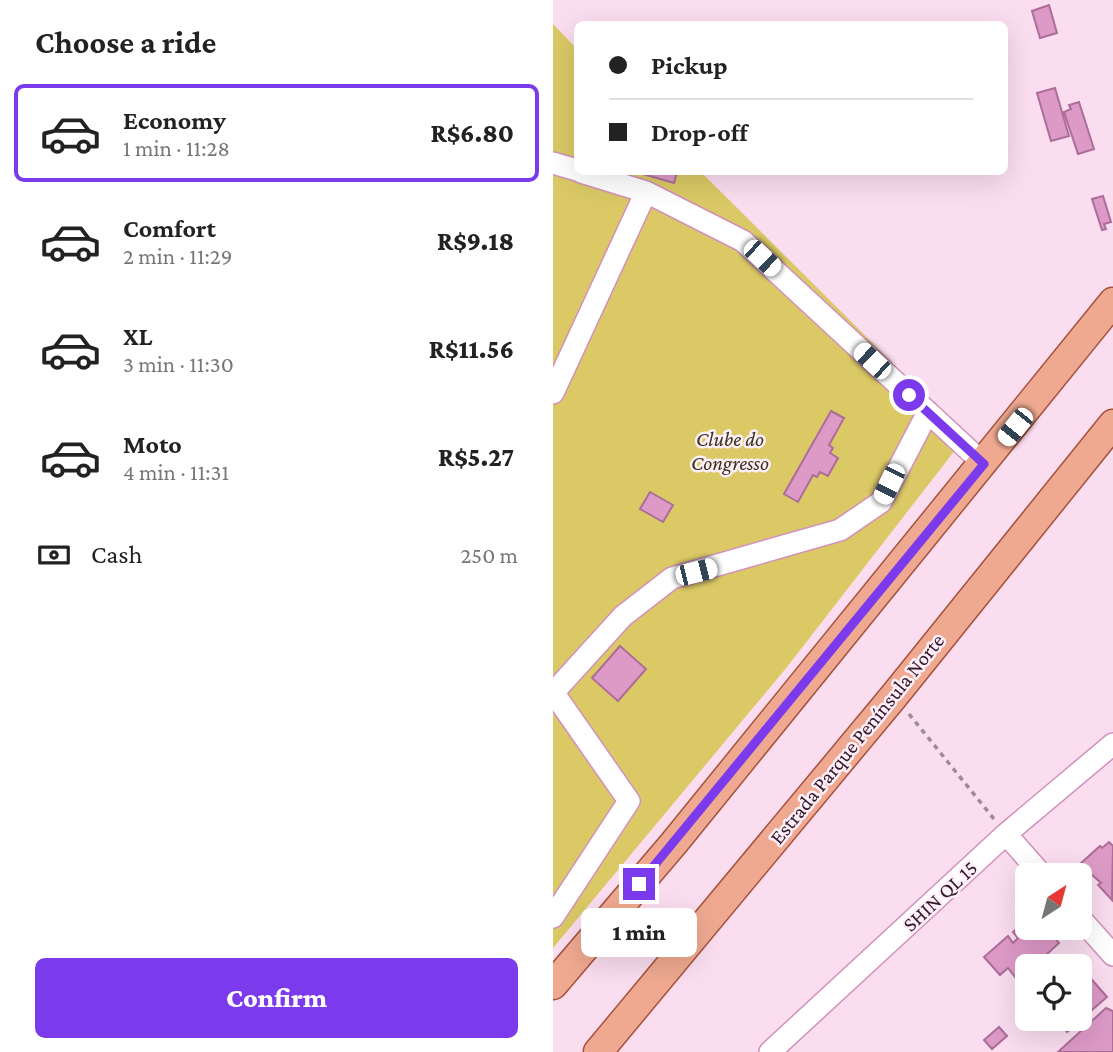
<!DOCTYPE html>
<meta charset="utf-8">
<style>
body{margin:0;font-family:"Crimson Pro",serif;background:#f2f2f2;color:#222;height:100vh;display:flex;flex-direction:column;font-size:26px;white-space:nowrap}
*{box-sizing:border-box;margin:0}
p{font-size:23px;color:#767676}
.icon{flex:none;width:38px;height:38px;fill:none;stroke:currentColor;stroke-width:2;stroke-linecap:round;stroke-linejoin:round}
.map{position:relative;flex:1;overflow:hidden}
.sheet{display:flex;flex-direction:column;background:#fff;width:553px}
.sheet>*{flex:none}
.hud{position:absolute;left:21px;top:21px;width:434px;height:154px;border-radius:10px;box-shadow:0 7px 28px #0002;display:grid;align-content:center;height:154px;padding:0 35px;background:#fff}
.needle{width:46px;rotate:36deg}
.tools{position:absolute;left:462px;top:863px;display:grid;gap:14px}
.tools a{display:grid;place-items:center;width:77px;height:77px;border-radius:10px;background:#fff;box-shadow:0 7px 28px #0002;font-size:35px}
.end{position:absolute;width:32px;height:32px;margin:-16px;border:9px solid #7c3aed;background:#fff;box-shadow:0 0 0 4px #fff}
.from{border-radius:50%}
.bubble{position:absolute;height:49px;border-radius:10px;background:#fff;box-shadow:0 7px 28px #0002;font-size:23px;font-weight:800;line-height:49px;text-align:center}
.car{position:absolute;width:21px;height:42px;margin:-21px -10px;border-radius:9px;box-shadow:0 0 5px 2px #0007;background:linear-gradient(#fff 24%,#345 0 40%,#fff 0 76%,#345 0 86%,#fff 0)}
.hud b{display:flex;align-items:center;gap:24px;height:66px;font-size:26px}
.hud b+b{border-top:2px solid #e0e0e0}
.hud i{width:18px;height:18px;background:#222}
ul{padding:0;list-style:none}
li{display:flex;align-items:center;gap:21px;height:98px;margin:0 14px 10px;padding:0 21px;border:4px solid transparent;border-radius:10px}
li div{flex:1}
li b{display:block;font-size:26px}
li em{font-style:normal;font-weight:800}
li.active{border-color:#7c3aed}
li>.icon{width:63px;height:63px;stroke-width:1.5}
h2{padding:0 35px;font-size:32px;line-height:84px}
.pay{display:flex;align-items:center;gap:18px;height:77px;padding:0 35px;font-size:26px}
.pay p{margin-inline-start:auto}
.button{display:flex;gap:14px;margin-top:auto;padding:14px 35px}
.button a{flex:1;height:80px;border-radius:10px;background:#7c3aed;color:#fff;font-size:28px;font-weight:800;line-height:80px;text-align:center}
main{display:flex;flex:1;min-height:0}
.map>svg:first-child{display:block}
</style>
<main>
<section class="sheet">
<h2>Choose a ride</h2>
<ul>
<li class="active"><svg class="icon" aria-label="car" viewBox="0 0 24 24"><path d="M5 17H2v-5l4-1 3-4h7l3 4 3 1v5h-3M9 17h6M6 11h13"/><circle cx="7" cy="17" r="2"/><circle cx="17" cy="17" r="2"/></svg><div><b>Economy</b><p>1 min · 11:28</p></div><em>R$6.80</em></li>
<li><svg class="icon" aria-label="car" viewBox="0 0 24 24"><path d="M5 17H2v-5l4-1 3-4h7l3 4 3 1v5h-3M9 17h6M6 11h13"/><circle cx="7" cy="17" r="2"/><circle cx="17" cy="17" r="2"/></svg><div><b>Comfort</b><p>2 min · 11:29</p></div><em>R$9.18</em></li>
<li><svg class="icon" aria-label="car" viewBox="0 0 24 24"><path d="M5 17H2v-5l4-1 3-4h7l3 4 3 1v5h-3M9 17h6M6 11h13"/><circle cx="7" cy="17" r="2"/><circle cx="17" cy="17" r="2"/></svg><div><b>XL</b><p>3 min · 11:30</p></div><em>R$11.56</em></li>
<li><svg class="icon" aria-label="car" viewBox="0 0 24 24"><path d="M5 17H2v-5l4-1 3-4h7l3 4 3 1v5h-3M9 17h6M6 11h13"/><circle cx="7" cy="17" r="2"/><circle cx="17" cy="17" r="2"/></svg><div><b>Moto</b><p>4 min · 11:31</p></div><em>R$5.27</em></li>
</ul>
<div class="pay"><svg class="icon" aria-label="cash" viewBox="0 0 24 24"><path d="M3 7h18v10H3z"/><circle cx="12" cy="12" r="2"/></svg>Cash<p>250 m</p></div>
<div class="button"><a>Confirm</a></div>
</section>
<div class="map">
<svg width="560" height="1052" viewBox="0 0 560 1052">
<rect width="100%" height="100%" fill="#faddef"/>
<path fill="#dac965" d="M0,24L24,49V172H148L413,436L234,667L0,948Z"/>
<path fill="#dd9ac7" stroke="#ad6d99" stroke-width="2" d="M496,5L504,33L487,38L479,11Z
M502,88L516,136L498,141L484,93Z
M526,102L541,149L525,154L511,112L518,109L516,105Z
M83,172H124L121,183Z
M550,196L558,222L551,224L553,229L549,230L539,199Z
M278,411L291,418L276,445L280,448L277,453L285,458L275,476L267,472L264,477L260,475L245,502L231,494Z
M97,492L120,505L110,522L87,509Z
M67,646L93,669L65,701L39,678Z
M556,842L560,846L559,900L545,885L548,883L527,864L547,846L549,848Z
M471,922L484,938L494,929L506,943L493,955L499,966H474L472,990L455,968L447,975L431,957L455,936L460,943L465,938L460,932Z
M527,966L554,997L514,1032L503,1018H527Z
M553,1008L560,1011V1052H505Z
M446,1027L454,1036L439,1049L431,1040Z"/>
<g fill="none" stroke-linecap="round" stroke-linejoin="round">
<g stroke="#d390bd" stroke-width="24">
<path id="minor" d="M0,163L24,170
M28,172L93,192L190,241L431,464
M0,393L93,192
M0,692L76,801L0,917
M0,693L70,616L119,578L287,530L328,502L375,412
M453,834L489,875
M527,918L560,955
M217,1052L453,834L560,744"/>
</g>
<g stroke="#a6513c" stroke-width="31">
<path id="major" d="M0,985L121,843L560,302
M45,1052L341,696L560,424"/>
</g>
<path stroke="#a38899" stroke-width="3.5" stroke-dasharray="5 5" stroke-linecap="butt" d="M356,714L441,819"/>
<use href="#minor" stroke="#fff" stroke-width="21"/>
<use href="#major" stroke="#efa991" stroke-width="28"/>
</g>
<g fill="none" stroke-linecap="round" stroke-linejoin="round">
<path stroke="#7c3aed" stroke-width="9" d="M86,884L431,464L356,395"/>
</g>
<g text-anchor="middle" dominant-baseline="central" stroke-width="5" stroke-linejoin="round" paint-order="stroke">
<g font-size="21" font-style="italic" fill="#37331b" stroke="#feeff8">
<text x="177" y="439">Clube do<tspan x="177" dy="24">Congresso</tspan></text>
</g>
<g font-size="21" fill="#311829" stroke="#feeff8">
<text transform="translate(304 739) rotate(-51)">Estrada Parque Península Norte</text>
<text transform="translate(387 896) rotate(-43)">SHIN QL 15</text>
</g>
</g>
</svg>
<div class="tools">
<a><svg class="needle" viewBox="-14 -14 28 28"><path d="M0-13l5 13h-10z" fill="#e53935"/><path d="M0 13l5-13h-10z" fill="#767676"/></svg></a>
<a><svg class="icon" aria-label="locate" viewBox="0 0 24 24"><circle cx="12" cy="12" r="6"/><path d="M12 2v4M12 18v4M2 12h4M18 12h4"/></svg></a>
</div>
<i class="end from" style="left:356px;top:395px"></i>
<i class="end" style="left:86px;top:884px"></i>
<div class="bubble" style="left:28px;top:908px;width:116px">1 min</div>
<i class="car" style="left:209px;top:258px;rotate:133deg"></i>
<i class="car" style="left:319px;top:361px;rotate:313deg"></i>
<i class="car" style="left:462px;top:427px;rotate:219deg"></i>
<i class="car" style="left:336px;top:484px;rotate:206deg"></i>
<i class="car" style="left:143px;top:572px;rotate:76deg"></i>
<div class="hud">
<b><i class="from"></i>Pickup</b>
<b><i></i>Drop-off</b>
</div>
</div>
</main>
